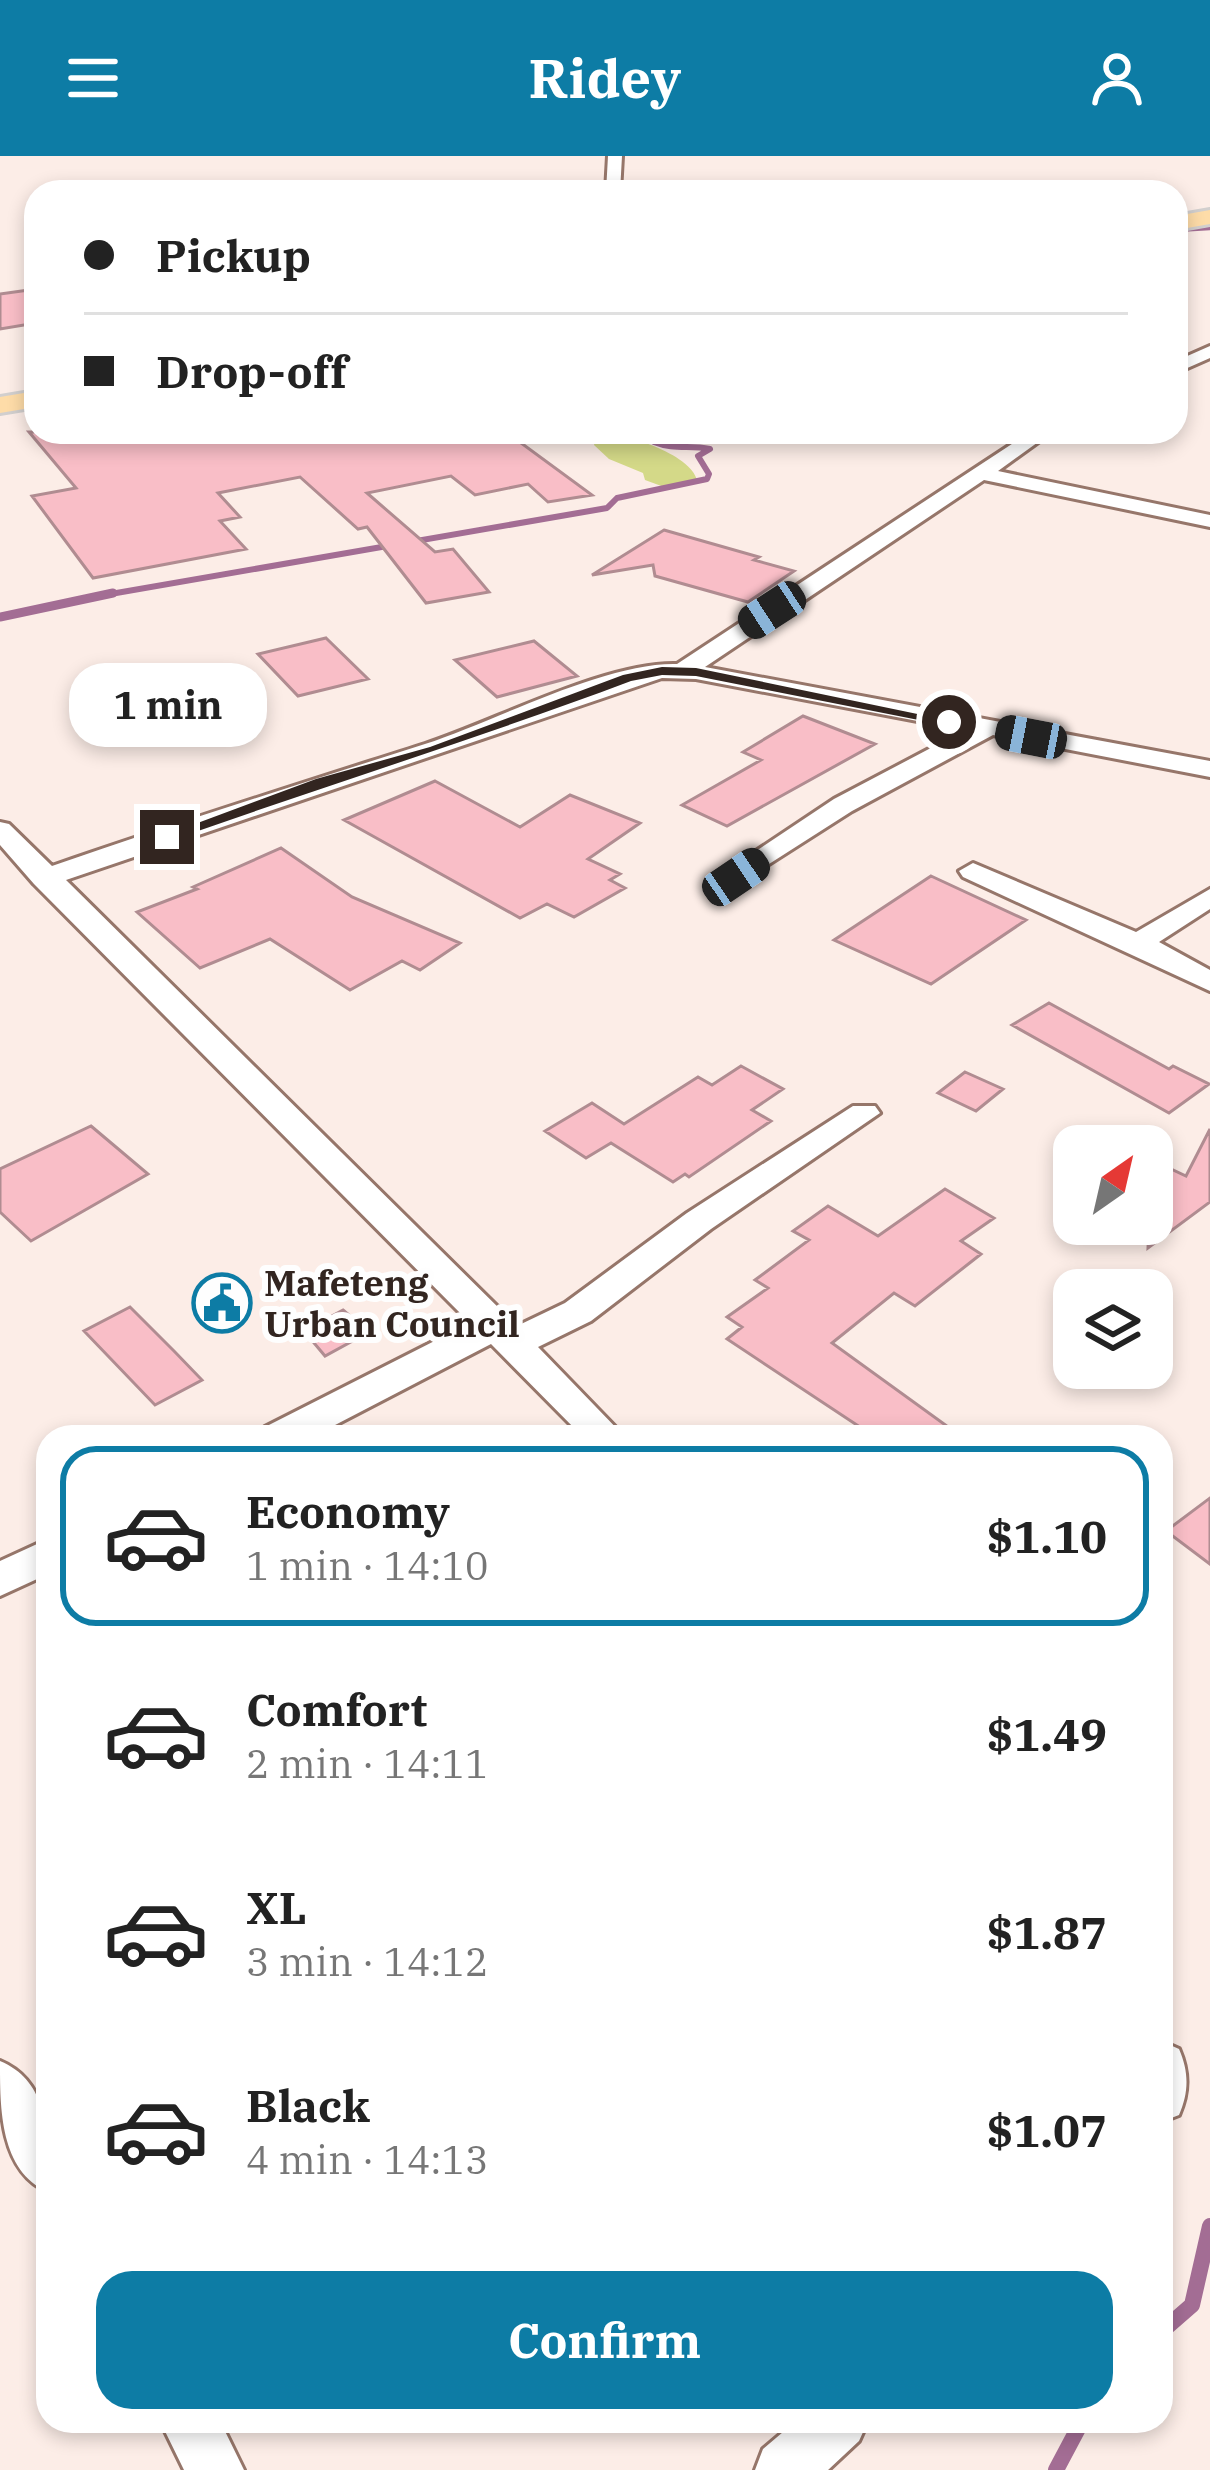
<!DOCTYPE html>
<meta charset="utf-8">
<style>
body{margin:0;font-family:"IBM Plex Serif",serif;background:#f6f6f6;color:#222;height:100vh;display:flex;flex-direction:column;font-size:45px;white-space:nowrap}
*{box-sizing:border-box;margin:0}
p{font-size:39px;color:#767676}
.icon{flex:none;width:66px;height:66px;fill:none;stroke:currentColor;stroke-width:2;stroke-linecap:round;stroke-linejoin:round}
.map{position:relative;flex:1;overflow:hidden}
.drawer{position:absolute;left:36px;top:1269px;width:1137px;height:1008px;display:flex;flex-direction:column;background:#fff;border-radius:36px;box-shadow:0 6px 18px #0003}
.drawer>*{flex:none}
.top-card{position:absolute;left:24px;top:24px;width:1164px;height:264px;border-radius:36px;box-shadow:0 6px 18px #0003;display:grid;align-content:center;height:264px;padding:0 60px;background:#fff}
.needle{width:78px;rotate:34deg}
.buttons{position:absolute;left:1053px;top:969px;display:grid;gap:24px}
.buttons a{display:grid;place-items:center;width:120px;height:120px;border-radius:24px;background:#fff;box-shadow:0 6px 18px #0003;font-size:60px}
.end{position:absolute;width:54px;height:54px;margin:-27px;border:15px solid #322520;background:#fff;box-shadow:0 0 0 6px #fff}
.from{border-radius:50%}
.bubble{position:absolute;height:84px;border-radius:36px;background:#fff;box-shadow:0 6px 18px #0003;font-size:39px;font-weight:700;line-height:84px;text-align:center}
.car{position:absolute;width:36px;height:72px;margin:-36px -18px;border-radius:15px;box-shadow:0 0 9px 3px #0007;background:linear-gradient(#222 24%,#8ab4d8 0 40%,#222 0 76%,#8ab4d8 0 86%,#222 0)}
.top-card b{display:flex;align-items:center;gap:42px;height:114px;font-size:45px}
.top-card b+b{border-top:3px solid #e0e0e0}
.top-card i{width:30px;height:30px;background:#222}
ul{padding:21px 0 0;list-style:none}
li{display:flex;align-items:center;gap:36px;height:180px;margin:0 24px 18px;padding:0 36px;border:6px solid transparent;border-radius:36px}
li div{flex:1}
li b{display:block;font-size:45px}
li em{font-style:normal;font-weight:700}
li.current{border-color:#0d7ca5}
li>.icon{width:108px;height:108px;stroke-width:1.5}
.cta{display:flex;gap:24px;margin-top:auto;padding:24px 60px}
.cta a{flex:1;height:138px;border-radius:36px;background:#0d7ca5;color:#fff;font-size:48px;font-weight:700;line-height:138px;text-align:center}
header{display:flex;justify-content:space-between;align-items:center;height:156px;padding:0 60px;background:#0d7ca5;color:#fff;font-size:54px;font-weight:700}
.map>svg:first-child{display:block}
</style>
<header><svg class="icon" aria-label="menu" viewBox="0 0 24 24"><path d="M4 6h16M4 12h16M4 18h16"/></svg>Ridey<svg class="icon" aria-label="person" viewBox="0 0 24 24"><circle cx="12" cy="8" r="4"/><path d="M4 21q1-7 8-7t8 7"/></svg></header>
<div class="map">
<svg width="1210" height="2314" viewBox="0 0 1210 2314">
<rect width="100%" height="100%" fill="#fcede7"/>
<path fill="#d4d988" d="M597,276C623,276 691,298 697,324L664,331L645,324L643,317L609,303L594,289Z"/>
<g fill="none" stroke-linecap="round" stroke-linejoin="round">
<path stroke="#a36d94" stroke-width="4.5" d="M1176,74L1210,72"/>
<path stroke="#a36d94" stroke-width="6" d="M99,440L607,352L617,342L707,323L709,318L698,300L710,293C689,289 674,294 654,286L676,276"/>
<path stroke="#a36d94" stroke-width="9" d="M0,461L113,437"/>
<path stroke="#a36d94" stroke-width="16" d="M1161,2176L1192,2149L1210,2070
M1056,2314L1082,2265"/>
</g>
<path fill="#f9bec7" stroke="#b08c91" stroke-width="3" d="M36,133V167L0,173V138Z
M29,276H506L592,339L548,346L528,328L475,339L451,320L367,337L435,396L453,393L489,436L426,447L367,371L358,373L300,321L218,337L240,361L220,365L246,393L93,422L32,340L76,332Z
M664,374L759,401L754,404L794,415L748,446L655,420L653,409L592,419Z
M326,482L368,523L298,540L258,498Z
M534,485L577,520L497,541L455,504Z
M803,560L875,588L727,670L682,649L761,604L743,596Z
M435,625L520,671L570,639L640,667L588,703L620,718L610,724L625,732L574,761L547,748L520,762L344,664Z
M281,692L352,741L460,787L420,814L402,805L350,834L270,783L200,812L137,756L197,733L193,731Z
M931,720L1026,764L931,828L834,784Z
M1049,847L1169,913L1173,910L1209,928L1169,957L1012,869Z
M741,910L783,933L752,954L771,965L689,1021L685,1018L673,1026L611,987L586,1002L545,975L592,947L624,968L698,921L712,929Z
M965,916L1003,933L976,955L938,937Z
M91,970L148,1018L31,1085L0,1056V1013Z
M1210,973V1046L1148,1092L1152,1004L1186,1020Z
M945,1033L994,1062L961,1085L981,1098L915,1150L894,1137L832,1187L962,1281H875L727,1183L742,1171L727,1161L768,1132L755,1124L809,1084L793,1075L828,1050L878,1080Z
M130,1151L174,1195L202,1224L155,1249L84,1175Z
M343,1154L369,1176L325,1200L304,1175Z
M1210,1342V1408L1166,1375Z"/>
<g fill="none" stroke-linecap="round" stroke-linejoin="round">
<g stroke="#96766a" stroke-width="6">
<path id="minor" d="M608,0H622L620,36H606Z
M1210,190V202L1176,217V205Z
M1030,276H1052L998,315L1210,359V371L984,324L705,511L1210,605V621L993,579L852,655L736,729L722,721L726,715L834,643L965,574L696,523L662,522L66,724L517,1170L565,1147L687,1057L853,950H875L880,957L711,1073L591,1165L538,1191L625,1281H583L491,1188L312,1281H260L265,1271L470,1167L34,728L0,689V666L9,668L52,710C176,667 300,628 425,588C496,565 605,506 677,508Z
M973,707L1136,776L1210,733V753L1159,786L1210,814V835L963,721L959,715Z
M48,1383V1418L0,1440V1405Z
M1161,1885L1179,1893C1189,1916 1189,1936 1179,1959L1161,1966Z
M0,1905C53,1927 48,1988 48,2036C0,2015 0,1953 0,1905Z
M160,2265H220L244,2314H184Z
M796,2265H868L859,2285L828,2314H755L763,2293Z"/>
</g>
<g stroke="#d2cfce" stroke-width="6">
<path id="primary" d="M1210,54V68L1176,74V60Z
M36,235V251L0,257V241Z"/>
</g>
<use href="#minor" fill="#fff" fill-rule="evenodd"/>
<use href="#primary" fill="#fedca8" fill-rule="evenodd"/>
</g>
<path fill="#322520" d="M662,511L696,512L956,566L949,570L696,520L662,519L631,525C479,582 325,630 172,684L160,681L316,623L430,591L623,519Z"/>
<defs>
<g id="civic-ring" transform="scale(3)"><circle r="9.5" fill="#fefefe" stroke="#0d7ca5" stroke-width="1.5"/><path d="M-.6-6.5H3V-4.5H.6V-3L4-1V1h2V6H-6V1h2V-1L-.6-3ZM-1.2 2.5V6h2.4V2.5Z" fill="#0d7ca5"/></g>
</defs>
<g fill-rule="evenodd">
<use href="#civic-ring" x="222" y="1147"/>
</g>
<g text-anchor="middle" dominant-baseline="central" stroke-width="12" stroke-linejoin="round" paint-order="stroke">
<g font-size="36" font-weight="bold" fill="#322520" stroke="#fefefe" text-anchor="start">
<text x="264" y="1126">Mafeteng<tspan x="264" dy="41">Urban Council</tspan></text>
</g>
</g>
</svg>
<div class="buttons">
<a><svg class="needle" viewBox="-14 -14 28 28"><path d="M0-13l5 13h-10z" fill="#e53935"/><path d="M0 13l5-13h-10z" fill="#767676"/></svg></a>
<a><svg class="icon" aria-label="layers" viewBox="0 0 24 24"><path d="M12 4l9 5-9 5-9-5zM3 14l9 5 9-5"/></svg></a>
</div>
<i class="end from" style="left:949px;top:566px"></i>
<i class="end" style="left:167px;top:681px"></i>
<div class="bubble" style="left:69px;top:507px;width:198px">1 min</div>
<i class="car" style="left:772px;top:454px;rotate:237deg"></i>
<i class="car" style="left:1031px;top:581px;rotate:281deg"></i>
<i class="car" style="left:736px;top:721px;rotate:56deg"></i>
<div class="top-card">
<b><i class="from"></i>Pickup</b>
<b><i></i>Drop-off</b>
</div>
<section class="drawer">
<ul>
<li class="current"><svg class="icon" aria-label="car" viewBox="0 0 24 24"><path d="M5 17H2v-5l4-1 3-4h7l3 4 3 1v5h-3M9 17h6M6 11h13"/><circle cx="7" cy="17" r="2"/><circle cx="17" cy="17" r="2"/></svg><div><b>Economy</b><p>1 min · 14:10</p></div><em>$1.10</em></li>
<li><svg class="icon" aria-label="car" viewBox="0 0 24 24"><path d="M5 17H2v-5l4-1 3-4h7l3 4 3 1v5h-3M9 17h6M6 11h13"/><circle cx="7" cy="17" r="2"/><circle cx="17" cy="17" r="2"/></svg><div><b>Comfort</b><p>2 min · 14:11</p></div><em>$1.49</em></li>
<li><svg class="icon" aria-label="car" viewBox="0 0 24 24"><path d="M5 17H2v-5l4-1 3-4h7l3 4 3 1v5h-3M9 17h6M6 11h13"/><circle cx="7" cy="17" r="2"/><circle cx="17" cy="17" r="2"/></svg><div><b>XL</b><p>3 min · 14:12</p></div><em>$1.87</em></li>
<li><svg class="icon" aria-label="car" viewBox="0 0 24 24"><path d="M5 17H2v-5l4-1 3-4h7l3 4 3 1v5h-3M9 17h6M6 11h13"/><circle cx="7" cy="17" r="2"/><circle cx="17" cy="17" r="2"/></svg><div><b>Black</b><p>4 min · 14:13</p></div><em>$1.07</em></li>
</ul>
<div class="cta"><a>Confirm</a></div>
</section>
</div>
